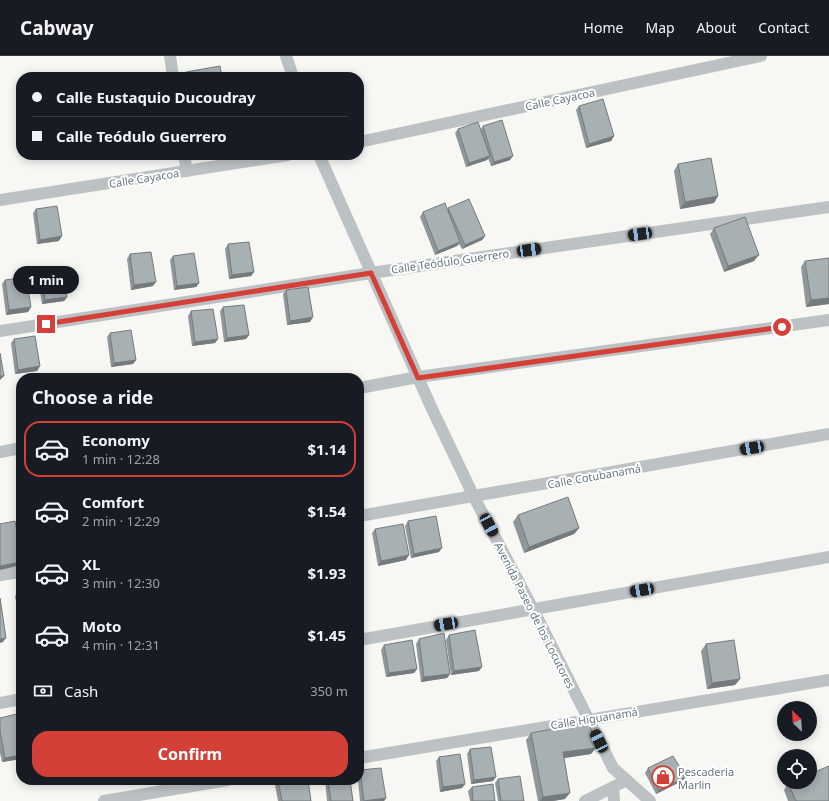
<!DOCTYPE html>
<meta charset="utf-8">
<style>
body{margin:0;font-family:"Noto Sans",sans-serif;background:#20242c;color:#f1f3f6;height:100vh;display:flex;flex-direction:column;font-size:15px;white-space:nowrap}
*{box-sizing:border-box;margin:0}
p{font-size:13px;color:#9ea1a6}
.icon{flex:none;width:22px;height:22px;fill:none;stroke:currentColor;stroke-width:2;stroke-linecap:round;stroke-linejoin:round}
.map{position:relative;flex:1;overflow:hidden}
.details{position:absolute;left:16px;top:317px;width:348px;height:412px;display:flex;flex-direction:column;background:#171b24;border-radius:16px;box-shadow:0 2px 10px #0003}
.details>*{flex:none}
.guide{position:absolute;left:16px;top:16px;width:348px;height:88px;border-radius:16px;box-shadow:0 2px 10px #0003;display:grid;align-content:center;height:88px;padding:0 16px;background:#171b24}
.needle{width:26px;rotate:335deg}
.fabs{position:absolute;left:777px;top:645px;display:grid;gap:8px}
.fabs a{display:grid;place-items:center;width:40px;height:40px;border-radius:50%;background:#171b24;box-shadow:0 2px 10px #0003;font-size:20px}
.end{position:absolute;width:18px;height:18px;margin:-9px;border:5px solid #d44037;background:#fff;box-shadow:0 0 0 2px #fff}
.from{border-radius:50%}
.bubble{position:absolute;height:28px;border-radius:14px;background:#171b24;box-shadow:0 2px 10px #0003;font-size:13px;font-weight:700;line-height:28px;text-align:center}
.car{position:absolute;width:12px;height:24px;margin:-12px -6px;border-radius:5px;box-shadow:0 0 3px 1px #0007;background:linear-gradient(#222 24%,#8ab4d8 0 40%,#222 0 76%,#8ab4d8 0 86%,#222 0)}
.guide b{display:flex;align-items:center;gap:14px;height:38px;font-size:15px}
.guide b+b{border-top:1px solid #363941}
.guide i{width:10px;height:10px;background:#f1f3f6}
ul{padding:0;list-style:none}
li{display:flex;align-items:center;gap:12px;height:56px;margin:0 8px 6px;padding:0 8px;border:2px solid transparent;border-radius:16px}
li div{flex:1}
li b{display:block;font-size:15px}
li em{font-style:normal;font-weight:700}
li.active{border-color:#d44037}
li>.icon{width:36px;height:36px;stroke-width:1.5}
h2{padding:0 16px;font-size:18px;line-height:48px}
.pay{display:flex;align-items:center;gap:10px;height:44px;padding:0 16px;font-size:15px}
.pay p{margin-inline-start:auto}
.action{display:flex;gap:8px;margin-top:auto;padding:8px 16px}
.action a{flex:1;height:46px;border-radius:16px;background:#d44037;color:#fff;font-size:16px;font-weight:700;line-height:46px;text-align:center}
header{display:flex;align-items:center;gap:24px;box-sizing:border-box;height:56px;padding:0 20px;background:#171b24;border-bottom:1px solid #363941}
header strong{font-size:19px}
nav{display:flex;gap:22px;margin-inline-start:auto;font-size:14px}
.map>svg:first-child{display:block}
</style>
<header>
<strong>Cabway</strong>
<nav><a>Home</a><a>Map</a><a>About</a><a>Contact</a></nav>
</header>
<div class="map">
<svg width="829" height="745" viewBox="0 0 829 745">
<rect width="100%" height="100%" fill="#f7f7f4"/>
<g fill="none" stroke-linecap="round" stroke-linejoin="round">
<path stroke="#bcc2c4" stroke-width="12" d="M170,0L173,21
M286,0L293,21
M359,86L761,0
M184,99L187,115
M319,99L432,353L474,441L533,553L613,712L650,745
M0,144L288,99
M0,275L371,217L829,151
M359,332L418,321L829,264
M0,396L21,392
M359,460L829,378
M0,519L21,516
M359,584L829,501
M0,647L21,643
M359,702L829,624
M613,731L614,745
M104,745L228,724
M585,745L627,724"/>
</g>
<path fill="#90979a" d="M186,16L222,21H183Z
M579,50L614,80L611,85L586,92L576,54Z
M483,70L510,104L491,110L488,102L487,104L466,111L455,77L458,73H481Z
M678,108L718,140L714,147L680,153L674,115Z
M448,152L485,180L482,184L462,193L459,188L457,190L435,199L420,161L423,156L448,153Z
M36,153L59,185L37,188L33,157Z
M714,172L754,205L724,216L710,178Z
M228,188L254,216L251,220L229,223L225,193Z
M130,198L153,230L131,234L127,203Z
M173,200L199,227L196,231L174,234L170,204Z
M829,202V248L806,251L801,211L805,205Z
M41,213L67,241L64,245L42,248L37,217Z
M5,224L31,251L28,256L6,259L2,228Z
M286,234L310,266L287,269L283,238Z
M223,251L249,279L246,283L224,286L220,255Z
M191,255L218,283L215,287L192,290L188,260Z
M110,277L136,304L133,308L111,311L107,281Z
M14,283L40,310L37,315L15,318L11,287Z
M518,459L579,472L574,478L524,497L513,466Z
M408,465L439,496L411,502L405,470Z
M375,473L406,504L378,510L372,477Z
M21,535V575L15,540L18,536Z
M449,579L479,615L451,619L446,584Z
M419,583L450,618L447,622L421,626L416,588Z
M706,588L740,623L735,629L707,633L701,595Z
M384,589L417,613L414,617L386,621L381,594Z
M0,662L21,703L2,706L0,697Z
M531,677L591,698L564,702L565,743L553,745H538L526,684Z
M470,693L493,725L471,728L467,698Z
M439,701L465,728L462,732L440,736L436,705Z
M648,712L682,725L656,738L645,717Z
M360,714L386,742L384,745H360L358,724H359V716Z
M498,723L524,745H498L495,727Z
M278,724L311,745H278L275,729Z
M325,724H350L353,745H327Z
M788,727L829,745H788L784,734Z
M472,731L495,745H470L468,735Z"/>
<path fill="#757b7d" d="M614,80L611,85L586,92L589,88Z
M490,100L487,104L466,111L469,107Z
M513,100L510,104L491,110L494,106Z
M718,140L714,147L680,153L685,146Z
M62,180L59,185L37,188L40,184Z
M485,180L482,184L462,193L465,189Z
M460,186L457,190L435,199L438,195Z
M759,199L754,205L724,216L728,210Z
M254,216L251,220L229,223L232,219Z
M156,226L153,230L131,234L134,229Z
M199,227L196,231L174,234L177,230Z
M67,241L64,245L42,248L45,244Z
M829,242V248L806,251L811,244Z
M31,251L28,256L6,259L9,254Z
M313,261L310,266L287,269L290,265Z
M249,279L246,283L224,286L227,282Z
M218,283L215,287L192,290L195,286Z
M136,304L133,308L111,311L114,307Z
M40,310L37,315L15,318L18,314Z
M0,320H4L0,324Z
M579,472L574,478L524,497L529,491Z
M442,492L439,496L411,502L414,498Z
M409,499L406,504L378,510L381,505Z
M21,506L18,510L0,514V510Z
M359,525H363L359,529Z
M6,582L3,586L0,587V583Z
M482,611L479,615L451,619L454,615Z
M417,613L414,617L386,621L389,617Z
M450,618L447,622L421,626L424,621Z
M740,623L735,629L707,633L712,627Z
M596,692L591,698L558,703L563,696Z
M21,699V703L2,706L5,702Z
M496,721L493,725L471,728L474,724Z
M686,721L682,725L656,738L659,734Z
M465,728L462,732L440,736L443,731Z
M570,737L565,743L553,745H540L543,741Z
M386,742L384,745H364Z"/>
<path fill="#a7b0b3" stroke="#757b7d" d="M220,10L222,21H187L186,16Z
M603,43L614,80L589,88L579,50Z
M502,64L513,100L494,106L483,70Z
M478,66L490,100L469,107L458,73Z
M711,102L718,140L685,146L678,108Z
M469,143L485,180L465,189L448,152Z
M445,147L460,186L438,195L423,156Z
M57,150L62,180L40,184L36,153Z
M745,161L759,199L728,210L714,172Z
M249,186L254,216L232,219L228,188Z
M151,196L156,226L134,229L130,198Z
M194,197L199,227L177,230L173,200Z
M829,202V242L811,244L805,205Z
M62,211L67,241L45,244L41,213Z
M26,221L31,251L9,254L5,224Z
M308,231L313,261L290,265L286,234Z
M244,249L249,279L227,282L223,251Z
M213,253L218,283L195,286L191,255Z
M131,274L136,304L114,307L110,277Z
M35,280L40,310L18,314L14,283Z
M0,297L4,320H0Z
M568,441L579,472L529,491L518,459Z
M436,460L442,492L414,498L408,465Z
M15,465L21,502V506L0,510V468Z
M403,468L409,499L381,505L375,473Z
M359,501L363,525H359Z
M21,535V554L18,536Z
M0,542L6,582L0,583Z
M475,574L482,611L454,615L449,579Z
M444,577L450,618L424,621L419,583Z
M412,584L417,613L389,617L384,589Z
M734,584L740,623L712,627L706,588Z
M21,657V699L5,702L0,675V662Z
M589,666L596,692L563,696L570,737L543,741L531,677Z
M491,691L496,721L474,724L470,693Z
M460,698L465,728L443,731L439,701Z
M673,700L686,721L659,734L648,712Z
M829,710V745H796L788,727L792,726H810V718Z
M381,712L386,742L364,745L360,714Z
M520,720L524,745H501L498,723Z
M278,724H308L311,745H282Z
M328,724H350L353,745H331Z
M493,728L495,745H473L472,731Z"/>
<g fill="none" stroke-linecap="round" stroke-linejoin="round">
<path stroke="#d44037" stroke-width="5" d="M46,268L371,217L418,322L782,271"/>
</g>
<defs>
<g id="shop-ring" transform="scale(1.15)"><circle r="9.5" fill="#fff" stroke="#d44037" stroke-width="1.5"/><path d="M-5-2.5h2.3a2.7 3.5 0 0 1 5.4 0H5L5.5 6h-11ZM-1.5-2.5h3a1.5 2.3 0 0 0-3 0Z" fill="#d44037"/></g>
</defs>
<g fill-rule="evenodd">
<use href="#shop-ring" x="663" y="721"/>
</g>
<g text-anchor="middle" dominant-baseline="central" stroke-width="4" stroke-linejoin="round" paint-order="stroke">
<g font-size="11" fill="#65777d" stroke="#fff">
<text transform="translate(560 43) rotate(-12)">Calle Cayacoa</text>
<text transform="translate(144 122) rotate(-9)">Calle Cayacoa</text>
<text transform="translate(450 205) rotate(-8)">Calle Teódulo Guerrero</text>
<text transform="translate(594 420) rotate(-10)">Calle Cotubanamá</text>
<text transform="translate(535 559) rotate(63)">Avenida Paseo de los Locutores</text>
<text transform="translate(594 662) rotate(-9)">Calle Higuanamá</text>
</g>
<g font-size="11" fill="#65777d" stroke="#fff" text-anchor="start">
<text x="678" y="715">Pescaderia<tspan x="678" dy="13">Marlin</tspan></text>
</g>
</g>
</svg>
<div class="fabs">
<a><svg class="needle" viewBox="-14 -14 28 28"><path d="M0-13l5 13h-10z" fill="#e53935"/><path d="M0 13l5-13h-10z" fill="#9ea1a6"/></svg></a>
<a><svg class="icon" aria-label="locate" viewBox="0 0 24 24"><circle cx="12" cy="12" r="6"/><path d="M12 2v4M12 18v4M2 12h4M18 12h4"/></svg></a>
</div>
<i class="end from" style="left:782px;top:271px"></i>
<i class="end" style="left:46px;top:268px"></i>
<div class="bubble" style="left:13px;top:210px;width:66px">1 min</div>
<i class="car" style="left:640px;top:178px;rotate:262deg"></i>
<i class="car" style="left:529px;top:194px;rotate:82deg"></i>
<i class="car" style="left:752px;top:392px;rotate:260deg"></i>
<i class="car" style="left:489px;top:469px;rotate:152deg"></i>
<i class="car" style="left:642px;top:534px;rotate:260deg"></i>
<i class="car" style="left:446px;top:568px;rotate:260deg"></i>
<i class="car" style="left:599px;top:685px;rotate:334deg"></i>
<div class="guide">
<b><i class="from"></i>Calle Eustaquio Ducoudray</b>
<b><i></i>Calle Teódulo Guerrero</b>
</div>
<section class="details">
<h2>Choose a ride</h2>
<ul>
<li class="active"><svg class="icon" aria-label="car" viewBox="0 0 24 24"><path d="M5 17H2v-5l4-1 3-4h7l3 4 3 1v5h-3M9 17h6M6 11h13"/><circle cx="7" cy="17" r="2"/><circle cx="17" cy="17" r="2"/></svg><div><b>Economy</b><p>1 min · 12:28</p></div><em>$1.14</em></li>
<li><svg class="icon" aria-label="car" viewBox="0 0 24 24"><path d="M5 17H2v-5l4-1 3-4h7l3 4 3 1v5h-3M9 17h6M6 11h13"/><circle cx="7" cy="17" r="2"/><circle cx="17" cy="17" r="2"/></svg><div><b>Comfort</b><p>2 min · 12:29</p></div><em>$1.54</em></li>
<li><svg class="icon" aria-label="car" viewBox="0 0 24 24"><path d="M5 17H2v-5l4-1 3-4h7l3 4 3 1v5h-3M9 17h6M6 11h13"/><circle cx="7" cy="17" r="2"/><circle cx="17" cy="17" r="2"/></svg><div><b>XL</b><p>3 min · 12:30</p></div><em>$1.93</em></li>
<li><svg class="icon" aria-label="car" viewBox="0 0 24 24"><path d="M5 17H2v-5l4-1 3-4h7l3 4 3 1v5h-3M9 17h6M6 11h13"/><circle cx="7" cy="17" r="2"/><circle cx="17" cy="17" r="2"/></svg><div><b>Moto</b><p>4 min · 12:31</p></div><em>$1.45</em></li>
</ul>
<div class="pay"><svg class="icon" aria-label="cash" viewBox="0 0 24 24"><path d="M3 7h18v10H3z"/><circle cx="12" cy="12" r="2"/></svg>Cash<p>350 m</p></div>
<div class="action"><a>Confirm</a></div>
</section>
</div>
